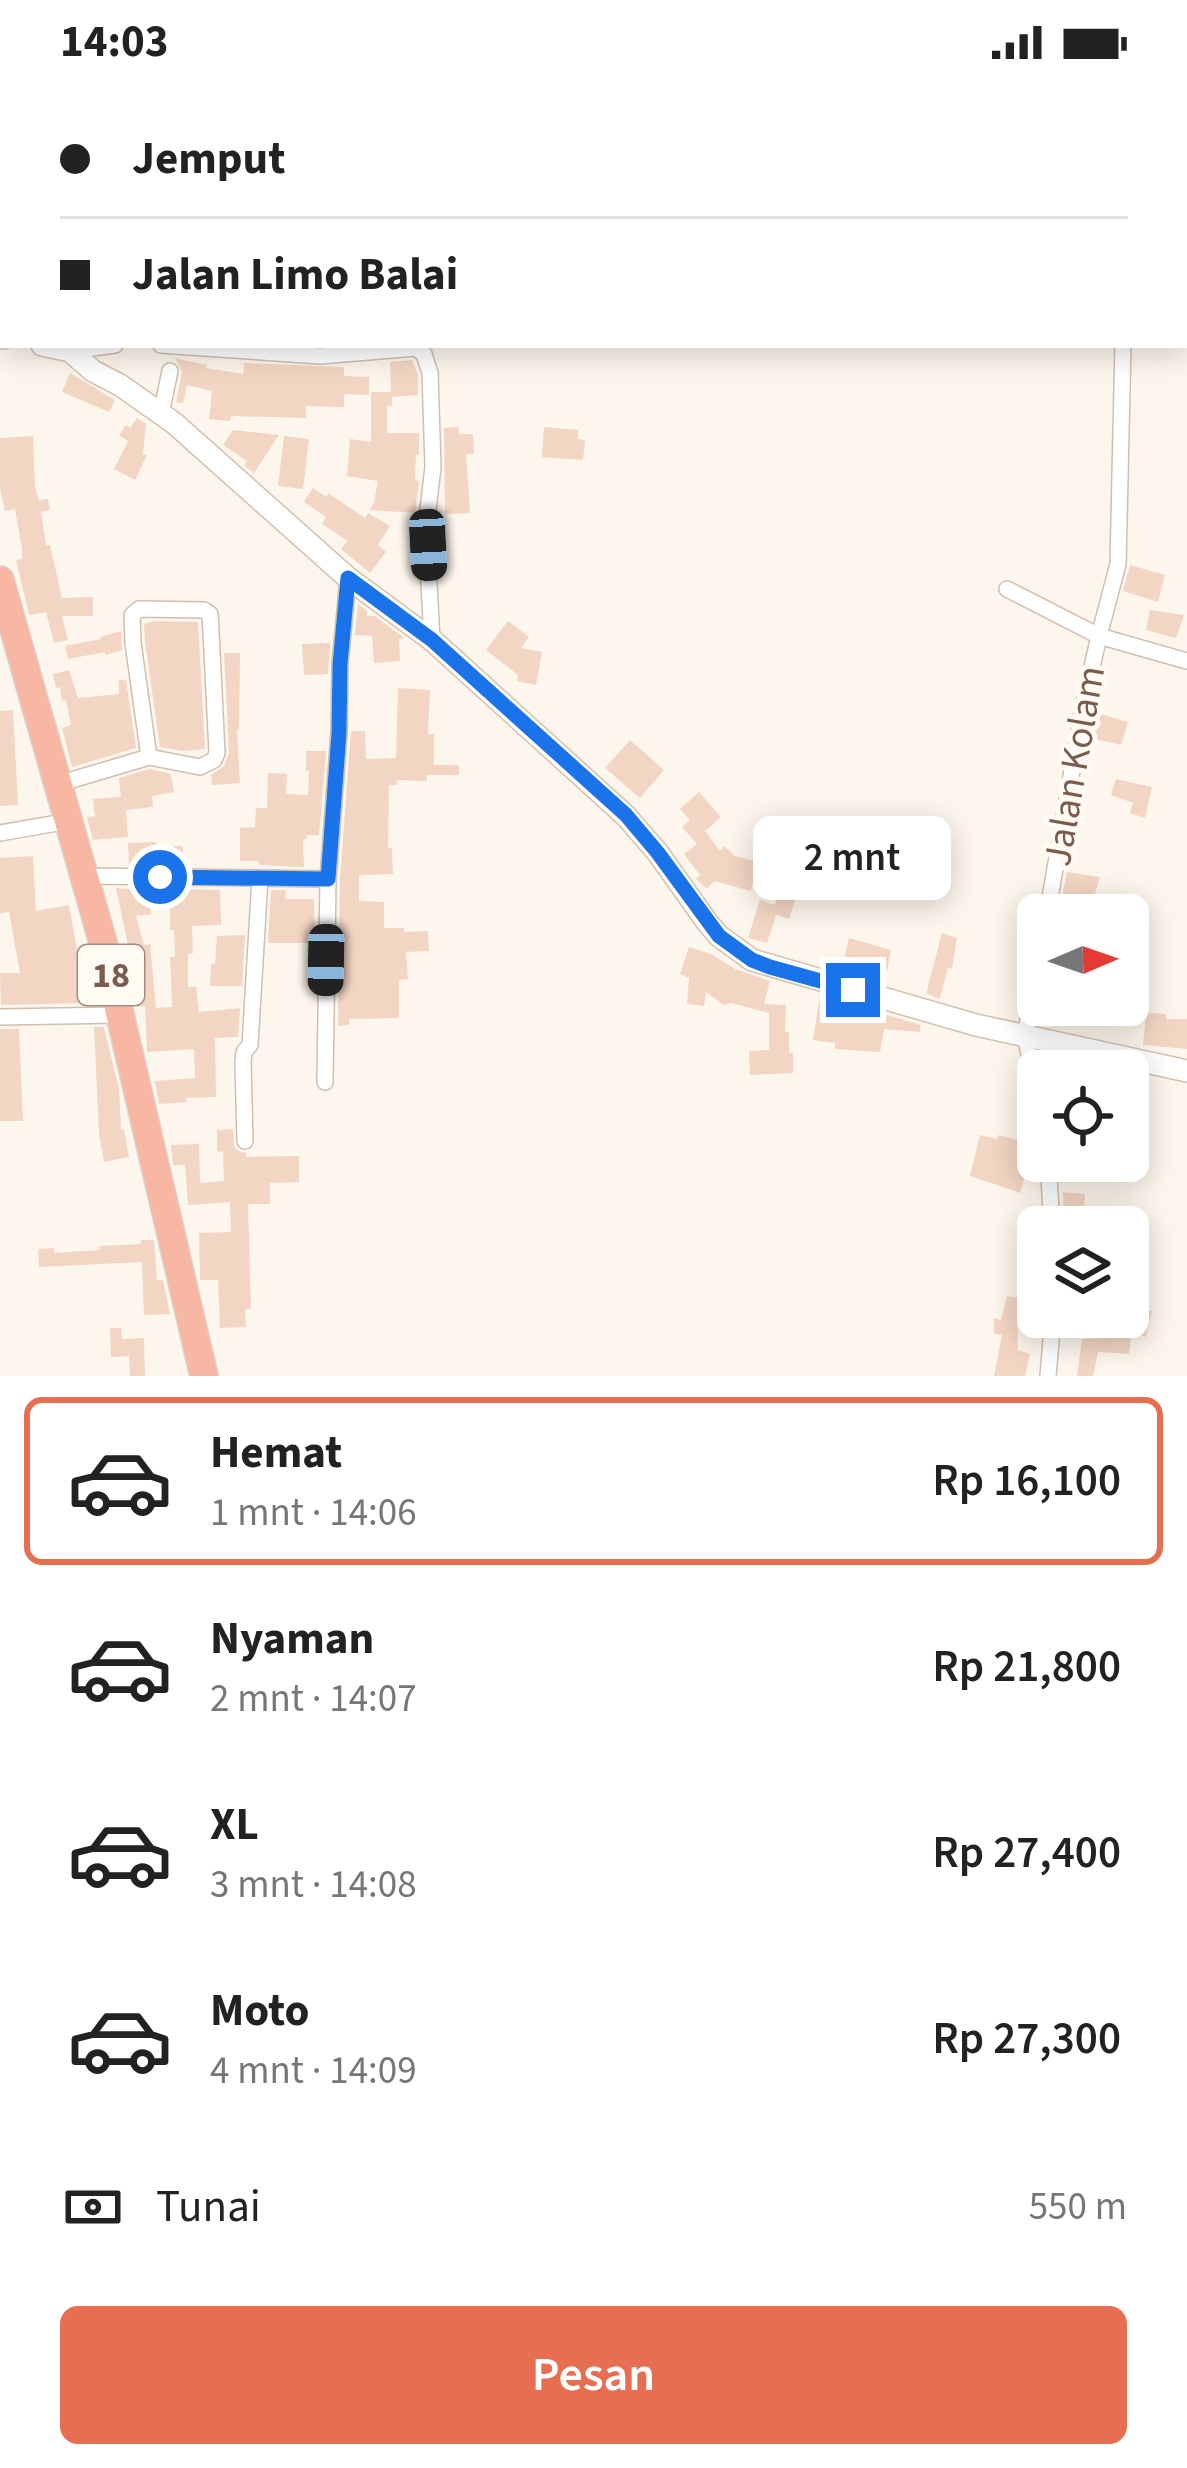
<!DOCTYPE html>
<html lang="id">
<meta charset="utf-8">
<style>
body{margin:0;font-family:"Source Sans 3",sans-serif;background:#f2f2f2;color:#222;height:100vh;display:flex;flex-direction:column;font-size:45px;white-space:nowrap}
*{box-sizing:border-box;margin:0}
p{font-size:39px;color:#767676}
.icon{flex:none;width:66px;height:66px;fill:none;stroke:currentColor;stroke-width:2;stroke-linecap:round;stroke-linejoin:round}
.map{position:relative;height:1292px;overflow:hidden}
.details{display:flex;flex-direction:column;background:#fff;flex:1}
.details>*{flex:none}
.top-card{position:absolute;left:0px;top:0px;width:1188px;height:264px;box-shadow:0 6px 30px #0003;display:grid;align-content:center;height:264px;padding:0 60px;background:#fff}
.needle{width:78px;rotate:88deg}
.controls{position:absolute;left:1017px;top:810px;display:grid;gap:24px}
.controls a{display:grid;place-items:center;width:132px;height:132px;border-radius:18px;background:#fff;box-shadow:0 6px 30px #0003;font-size:60px}
.end{position:absolute;width:54px;height:54px;margin:-27px;border:15px solid #1a73e8;background:#fff;box-shadow:0 0 0 6px #fff}
.from{border-radius:50%}
.bubble{position:absolute;height:84px;border-radius:18px;background:#fff;box-shadow:0 6px 30px #0003;font-size:39px;font-weight:600;line-height:84px;text-align:center}
.car{position:absolute;width:36px;height:72px;margin:-36px -18px;border-radius:15px;box-shadow:0 0 9px 3px #0007;background:linear-gradient(#222 24%,#8ab4d8 0 40%,#222 0 76%,#8ab4d8 0 86%,#222 0)}
.top-card b{display:flex;align-items:center;gap:42px;height:114px;font-size:45px}
.top-card b+b{border-top:3px solid #e0e0e0}
.top-card i{width:30px;height:30px;background:#222}
ul{padding:21px 0 0;list-style:none}
li{display:flex;align-items:center;gap:36px;height:168px;margin:0 24px 18px;padding:0 36px;border:6px solid transparent;border-radius:18px}
li div{flex:1}
li b{display:block;font-size:45px}
li em{font-style:normal;font-weight:600}
li.current{border-color:#e76f51}
li>.icon{width:108px;height:108px;stroke-width:1.5}
.pay{display:flex;align-items:center;gap:30px;height:132px;padding:0 60px;font-size:45px}
.pay p{margin-inline-start:auto}
.primary-button{display:flex;gap:24px;margin-top:auto;padding:24px 60px}
.primary-button a{flex:1;height:138px;border-radius:18px;background:#e76f51;color:#fff;font-size:48px;font-weight:600;line-height:138px;text-align:center}
.status{display:flex;justify-content:space-between;align-items:center;height:84px;padding:0 60px;background:#fff;direction:ltr}
.status svg{height:33px;fill:currentColor}
.map>svg:first-child{display:block}
</style>
<div class="status"><b>14:03</b><svg viewBox="0 0 49 12"><path d="M0 12V9h3v3zM5 12V6h3v6zM10 12V3h3v9zM15 12V0h3v12zM26 1h20v11H26zM47 4h2v5h-2z"/></svg></div>
<div class="map">
<svg width="1187" height="1292" viewBox="0 0 1187 1292">
<rect width="100%" height="100%" fill="#fdf6ec"/>
<path fill="#f3d5c3" d="M175,274L207,281L206,284L243,290L244,279L344,283V292L369,293V311L344,310V323L306,322V334L231,332L230,337L209,335L212,307L187,301L183,319L176,318L182,288Z
M412,276L418,291V311L392,313V322H387V349H419V371H416L415,396L419,397L415,429L370,426L374,418L378,397L347,392L350,355L371,358V308H391L390,278Z
M70,289L115,316L109,328L62,308Z
M137,334L146,340L143,370L147,371L135,396L114,385L128,357L119,351L126,341L130,344Z
M459,343V350H473L474,370H466L470,429L445,430L444,344Z
M544,343L578,346V355L585,356L583,376L542,373Z
M233,346L279,351L254,389L244,381L247,377L223,361Z
M33,352L35,403L39,416L48,415L50,426L41,428L46,461H50L62,514L93,513V532H62L68,556L54,559L46,528L29,531L16,476L22,475V465L15,425L5,427L0,404V354Z
M284,352L309,355L303,405L278,402Z
M313,404L327,413L328,409L365,434L368,429L390,442L378,461L386,468L370,489L341,465L348,457L322,440L326,433L304,418Z
M1130,481L1165,491L1158,518L1123,507Z
M358,520L367,527V532H375L404,554L399,555L400,577L374,579L372,552L355,551Z
M1150,526L1184,531L1176,554L1146,546Z
M155,537L198,538L205,665L183,667L160,663L145,558L144,540Z
M508,537L529,553L521,564L542,568L536,601L517,597L518,591L486,566Z
M121,547L122,566L105,571V568L68,575L65,562L101,555L100,553Z
M330,559L328,590L304,591L302,560Z
M224,569H240L239,646H237L240,699L212,701L211,691L224,682L229,669Z
M69,586L78,614L119,610V596H126L136,664L72,683L62,644L71,641L66,616L62,617L60,603L56,604L53,590Z
M398,604L430,606L428,650H434V681H459V691H427V697L397,696V701H389L388,764H392L393,790L359,791V817L384,818V844H404V848L428,847L429,867L406,868L408,895L399,896V934L349,935V941L338,942L340,796L351,647H365L366,675L396,674Z
M13,626L18,721L0,722V627Z
M1097,629L1128,638L1121,661L1090,654Z
M630,656L664,686L640,714L605,684Z
M306,667H326L319,751H307V755H303L304,783L259,781V777H240V744L255,743L256,724H267L268,689L287,690L286,710L308,711L309,687H306Z
M150,685L171,690L174,708L152,712L153,723L126,726L128,753L93,756L87,733L95,732L93,715L121,713L119,694Z
M1116,695L1152,703L1145,734L1130,729L1133,719L1111,711Z
M699,708L721,733L705,747L720,767L724,762L735,772L758,778L751,807L714,797L707,805L696,795L700,791L684,770L697,760L682,743L690,736L680,725Z
M156,758V762H183V781H129L128,759Z
M33,772L36,827L69,821L81,888L91,887L95,919L1,921L0,889H20L9,828L0,829V774Z
M1067,788L1100,793L1092,819L1062,813Z
M116,804L132,805L133,810L149,808L151,830L136,832L144,861L150,860L156,924L172,923L170,873H175L174,846H170V805L220,806L221,841L192,842L193,869L188,870V903H196L199,928L240,924L238,953L215,954L216,1013L185,1014L187,1018L159,1020L155,997L195,994L194,965L147,968L145,922L137,923L129,866Z
M271,806H286L285,815H314L315,862H311V859H268Z
M779,808L796,813L789,835L776,831L767,859L748,854L760,816L775,821Z
M942,849L957,854L952,885L948,883L940,915L927,910V906Z
M245,851L242,902H210L211,880H215L217,852Z
M849,854L891,866L887,887L843,879Z
M689,863L711,870L735,885L770,897L764,920L786,921L785,948H789V969H793V989L750,991L749,967L769,966V929L731,919L724,921L706,908L704,922L687,920L689,894L680,890Z
M820,911L921,941L920,948L884,945L880,968L835,965V959L813,956Z
M1146,929L1166,930V935H1187V965L1143,961Z
M94,943H104L119,1005L121,1046L124,1045L129,1073L104,1078L99,1050Z
M0,945H19L23,1037H0Z
M233,1045L234,1062L238,1067L246,1069V1073L299,1072V1098L270,1099V1120H248L251,1225H245L246,1243L220,1244L218,1196H200L199,1149L231,1148L230,1118L188,1121L185,1081H173L171,1061L199,1060L200,1099L224,1097L223,1067L217,1068V1046Z
M980,1051L997,1055L999,1051L1021,1057L1018,1064L1032,1067L1020,1109L970,1092Z
M1063,1108L1085,1110L1084,1143H1064Z
M141,1156H154L157,1196H163L170,1230L144,1231L142,1178L39,1183L38,1165L54,1164V1169L100,1166L99,1162L141,1160Z
M1128,1159L1147,1160L1141,1226L1152,1227L1146,1253L1098,1233H1128Z
M1007,1212L1038,1217L1037,1237L1017,1233L1018,1266L1030,1270L1025,1292H994L1002,1251L994,1249V1234L1001,1236Z
M110,1244H121L122,1255L144,1254L145,1292H130L129,1272L111,1273Z
M1131,1253L1129,1270L1098,1268L1093,1292H1077L1082,1255Z"/>
<g fill="none" stroke-linecap="round" stroke-linejoin="round">
<g stroke="#d1beb0" stroke-width="18">
<path id="street" d="M1144,3V0
M161,261L320,272L416,264L424,270L430,289L433,383L426,442L432,556
M70,267L115,261
M161,330L170,287
M1007,505L1099,552L1118,480L1123,261
M58,700L149,673L200,683L214,676L217,669L211,547L210,530L204,526L139,525L132,531L133,559L149,673
M0,749L69,737
M86,792L328,795L339,649L340,580L348,494
M1047,831L1083,623L1099,552L1187,577
M1038,879L1025,952L1038,1011
M0,933L120,931
M325,998L328,795
M245,1057L243,978L244,968L250,961L260,794
M1048,1077L1052,1143
M1048,1292L1053,1233"/>
</g>
<g stroke="#d6c0b0" stroke-width="24">
<path id="secondary" d="M0,253L3,254
M42,261L70,267L93,287L120,301L174,339L348,494L432,556L626,732L658,769L707,838L719,852L752,876L976,941L1187,987"/>
</g>
<g stroke="#dad1cd" stroke-width="30">
<path id="highway" d="M0,496L104,862L204,1292"/>
</g>
<use href="#street" stroke="#fff" stroke-width="15"/>
<use href="#secondary" stroke="#fff" stroke-width="21"/>
<use href="#highway" stroke="#f7b7a3" stroke-width="27"/>
</g>
<g fill="none" stroke-linecap="round" stroke-linejoin="round">
<path stroke="#1a73e8" stroke-width="15" d="M160,793L328,795L339,649L340,580L348,494L432,556L626,731L658,769L719,852L752,876L770,883L853,906"/>
</g>
<g text-anchor="middle" dominant-baseline="central" stroke-width="10" stroke-linejoin="round" paint-order="stroke">
<rect fill="#fffaf3" stroke="#a28b7f" stroke-width="3" x="78" y="861" width="66" height="60" rx="9"/>
<g font-size="36" font-weight="bold" fill="#7a5c4d">
<text x="111" y="891">18</text>
</g>
<g font-size="39" fill="#7a5c4d" stroke="#fffaf3">
<text transform="translate(1075 682) rotate(-80)">Jalan Kolam</text>
</g>
</g>
</svg>
<div class="controls">
<a><svg class="needle" viewBox="-14 -14 28 28"><path d="M0-13l5 13h-10z" fill="#e53935"/><path d="M0 13l5-13h-10z" fill="#767676"/></svg></a>
<a><svg class="icon" aria-label="locate" viewBox="0 0 24 24"><circle cx="12" cy="12" r="6"/><path d="M12 2v4M12 18v4M2 12h4M18 12h4"/></svg></a>
<a><svg class="icon" aria-label="layers" viewBox="0 0 24 24"><path d="M12 4l9 5-9 5-9-5zM3 14l9 5 9-5"/></svg></a>
</div>
<i class="end from" style="left:160px;top:793px"></i>
<i class="end" style="left:853px;top:906px"></i>
<div class="bubble" style="left:753px;top:732px;width:198px">2 mnt</div>
<i class="car" style="left:428px;top:461px;rotate:177deg"></i>
<i class="car" style="left:326px;top:876px;rotate:181deg"></i>
<div class="top-card">
<b><i class="from"></i>Jemput</b>
<b><i></i>Jalan Limo Balai</b>
</div>
</div>
<section class="details">
<ul>
<li class="current"><svg class="icon" aria-label="car" viewBox="0 0 24 24"><path d="M5 17H2v-5l4-1 3-4h7l3 4 3 1v5h-3M9 17h6M6 11h13"/><circle cx="7" cy="17" r="2"/><circle cx="17" cy="17" r="2"/></svg><div><b>Hemat</b><p>1 mnt · 14:06</p></div><em>Rp 16,100</em></li>
<li><svg class="icon" aria-label="car" viewBox="0 0 24 24"><path d="M5 17H2v-5l4-1 3-4h7l3 4 3 1v5h-3M9 17h6M6 11h13"/><circle cx="7" cy="17" r="2"/><circle cx="17" cy="17" r="2"/></svg><div><b>Nyaman</b><p>2 mnt · 14:07</p></div><em>Rp 21,800</em></li>
<li><svg class="icon" aria-label="car" viewBox="0 0 24 24"><path d="M5 17H2v-5l4-1 3-4h7l3 4 3 1v5h-3M9 17h6M6 11h13"/><circle cx="7" cy="17" r="2"/><circle cx="17" cy="17" r="2"/></svg><div><b>XL</b><p>3 mnt · 14:08</p></div><em>Rp 27,400</em></li>
<li><svg class="icon" aria-label="car" viewBox="0 0 24 24"><path d="M5 17H2v-5l4-1 3-4h7l3 4 3 1v5h-3M9 17h6M6 11h13"/><circle cx="7" cy="17" r="2"/><circle cx="17" cy="17" r="2"/></svg><div><b>Moto</b><p>4 mnt · 14:09</p></div><em>Rp 27,300</em></li>
</ul>
<div class="pay"><svg class="icon" aria-label="cash" viewBox="0 0 24 24"><path d="M3 7h18v10H3z"/><circle cx="12" cy="12" r="2"/></svg>Tunai<p>550 m</p></div>
<div class="primary-button"><a>Pesan</a></div>
</section>
